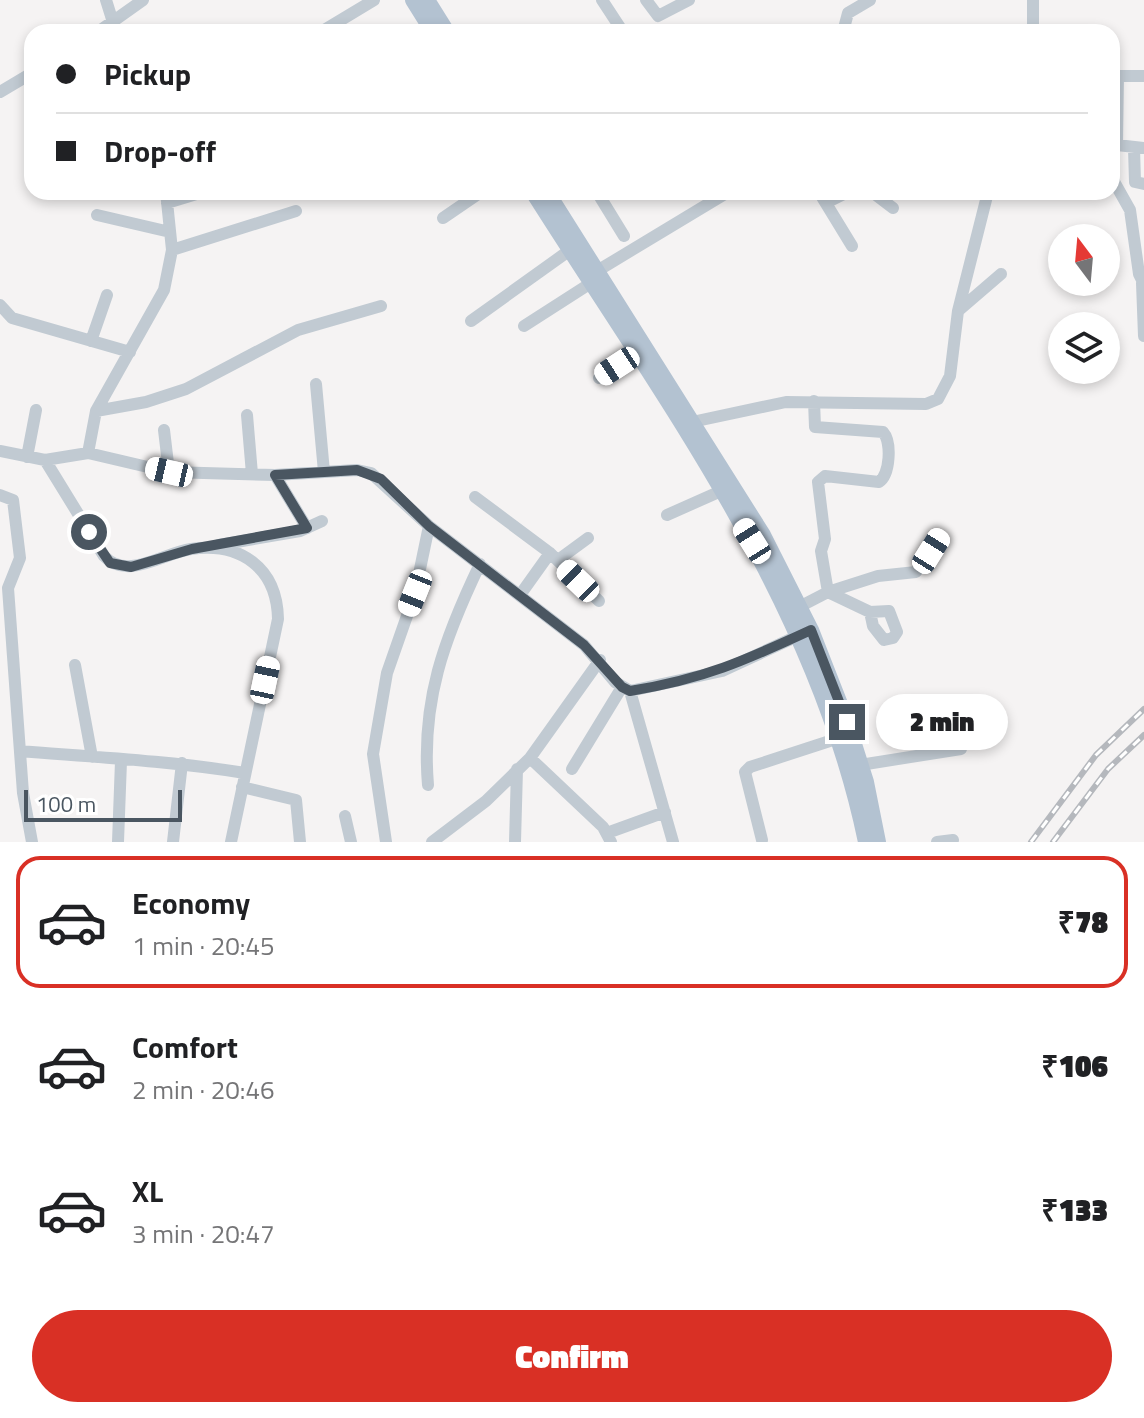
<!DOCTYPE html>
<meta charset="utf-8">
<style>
body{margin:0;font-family:"Titillium Web",sans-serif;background:#f6f6f6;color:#202124;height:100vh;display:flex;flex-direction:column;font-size:30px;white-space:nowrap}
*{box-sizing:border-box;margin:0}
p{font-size:26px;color:#757577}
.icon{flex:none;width:44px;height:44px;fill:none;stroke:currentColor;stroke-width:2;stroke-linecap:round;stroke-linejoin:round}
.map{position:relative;height:842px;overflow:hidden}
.sheet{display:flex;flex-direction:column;background:#fff;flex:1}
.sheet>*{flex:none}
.guide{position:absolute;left:24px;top:24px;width:1096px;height:176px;border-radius:24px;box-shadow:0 4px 12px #0003;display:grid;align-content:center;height:176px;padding:0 32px;background:#fff}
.needle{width:52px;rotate:344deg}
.buttons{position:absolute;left:1048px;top:224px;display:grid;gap:16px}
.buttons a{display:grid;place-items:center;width:72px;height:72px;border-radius:50%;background:#fff;box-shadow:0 4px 12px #0003;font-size:40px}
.scale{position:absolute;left:24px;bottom:20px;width:158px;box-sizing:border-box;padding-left:8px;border:4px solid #4a5661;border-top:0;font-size:22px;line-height:28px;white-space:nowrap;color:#4a5661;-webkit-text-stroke:6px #fff;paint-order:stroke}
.end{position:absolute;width:36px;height:36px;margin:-18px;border:10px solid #4a5661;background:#fff;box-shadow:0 0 0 4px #fff}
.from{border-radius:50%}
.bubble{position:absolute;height:56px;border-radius:28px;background:#fff;box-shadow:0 4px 12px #0003;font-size:26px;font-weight:800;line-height:56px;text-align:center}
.car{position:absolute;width:24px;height:48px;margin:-24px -12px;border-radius:10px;box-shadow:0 0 6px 2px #0007;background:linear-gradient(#fff 24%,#345 0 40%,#fff 0 76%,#345 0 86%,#fff 0)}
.guide b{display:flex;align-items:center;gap:28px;height:76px;font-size:30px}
.guide b+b{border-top:2px solid #e0e0e0}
.guide i{width:20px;height:20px;background:#202124}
ul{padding:14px 0 0;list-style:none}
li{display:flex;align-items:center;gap:24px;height:132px;margin:0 16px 12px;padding:0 16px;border:4px solid transparent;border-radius:24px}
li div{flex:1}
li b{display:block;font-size:30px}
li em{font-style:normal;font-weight:800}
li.selected{border-color:#d93025}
li>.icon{width:72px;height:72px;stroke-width:1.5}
.button{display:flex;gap:16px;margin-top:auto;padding:16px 32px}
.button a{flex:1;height:92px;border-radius:48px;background:#d93025;color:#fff;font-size:32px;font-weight:800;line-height:92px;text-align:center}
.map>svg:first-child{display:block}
</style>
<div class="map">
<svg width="1144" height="842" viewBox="0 0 1144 842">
<rect width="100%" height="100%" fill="#f5f3f3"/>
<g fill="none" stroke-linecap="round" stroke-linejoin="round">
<path stroke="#c1cad2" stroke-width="12" d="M106,0L116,32
M602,0L623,32
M646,0L658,16L689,0
M98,32L143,0
M321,32L374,0
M843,32L848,13L870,0
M1033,32V0
M1112,76H1144
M1118,76L1117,145L1144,148
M0,92L32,73
M1134,148L1135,182L1144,184
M1112,178L1130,210L1139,274L1144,284
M597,192L624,236
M819,192L852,246
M872,192L893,208
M167,203L203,192
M826,203L848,192
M97,215L170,232
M443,218L481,192
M172,250L296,211
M597,271L728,192
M1142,283L1144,336
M0,305L12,318L130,352
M958,311L1001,274
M471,321L570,250
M524,326L591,283
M91,341L107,295
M599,378L635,354
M316,384L324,472
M96,411L146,402L186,389L298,330L381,306
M247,415L252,474
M692,422L786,402L926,404L938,399L950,376L958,311L988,192
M164,430L169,472
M0,451L45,460L88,453L169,472L275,475L357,470L371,473L429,526L584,645L615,682L630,691L722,671L804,633
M88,453L96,411L164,290L172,250L166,192
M27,457L36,410
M45,460L104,556C127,581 163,553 191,549C241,542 277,568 278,619L231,842
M275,475L307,528
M0,495L13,500L20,558L8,588L23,793L32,842
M475,497L550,553L599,601
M667,515L721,491
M219,545L300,531L322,521
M558,560L588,538
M520,595L550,553
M799,607L828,592L821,551L825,539L818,482L825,476L879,482C890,475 892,442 883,432L815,427L814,401
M870,612L873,626L884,640L893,638L897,632L889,611L870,612L828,592L878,576L916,572L940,536
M600,660L530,758L603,827L611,842
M75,665L92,757
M630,691L673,842
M20,751C95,757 170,761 245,773
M860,765L961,749
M572,769L622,687
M428,785C421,701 444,639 480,564
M242,787L296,800L300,842
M345,816L351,842
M607,833L665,812
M762,840L745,772L750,767L839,738
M118,842L121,761
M173,842L182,763
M386,842L373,754L387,673L415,593L429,526
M432,842L486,801L530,758
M515,842L517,769
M937,842L953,840"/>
<path stroke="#b3c2d1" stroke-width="16" d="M413,0L433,32
M427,0L447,32
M533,192C663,398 816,599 866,842
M547,192L763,535L811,630L847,722L866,782L878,842"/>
<g stroke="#b5b8bd" stroke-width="6">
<path id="rail" d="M1031,842L1096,755L1144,709
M1053,842L1108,769L1144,735"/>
</g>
<use href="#rail" stroke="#fff" stroke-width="3" stroke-dasharray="9" stroke-linecap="butt"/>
</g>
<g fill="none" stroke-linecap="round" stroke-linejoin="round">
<path stroke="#4a5661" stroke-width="10" d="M89,532L110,563L131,567L192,549L307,528L275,475L357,470L381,479L429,526L584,645L622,687L630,691C704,679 744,661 811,630L847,722"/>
</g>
</svg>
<div class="buttons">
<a><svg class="needle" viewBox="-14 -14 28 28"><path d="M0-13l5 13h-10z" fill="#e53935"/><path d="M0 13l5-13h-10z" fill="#757577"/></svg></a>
<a><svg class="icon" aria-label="layers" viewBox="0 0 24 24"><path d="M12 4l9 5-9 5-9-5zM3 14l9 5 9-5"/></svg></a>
</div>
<div class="scale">100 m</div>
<i class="end from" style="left:89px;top:532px"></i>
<i class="end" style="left:847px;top:722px"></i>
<div class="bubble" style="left:876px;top:694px;width:132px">2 min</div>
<i class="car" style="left:617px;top:366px;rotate:237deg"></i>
<i class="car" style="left:169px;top:472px;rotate:283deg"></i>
<i class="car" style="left:752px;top:541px;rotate:328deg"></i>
<i class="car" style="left:931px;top:551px;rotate:32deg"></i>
<i class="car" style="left:578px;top:581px;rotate:314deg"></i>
<i class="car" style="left:415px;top:593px;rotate:202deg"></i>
<i class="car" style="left:265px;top:680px;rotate:12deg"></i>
<div class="guide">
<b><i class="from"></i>Pickup</b>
<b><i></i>Drop-off</b>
</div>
</div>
<section class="sheet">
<ul>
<li class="selected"><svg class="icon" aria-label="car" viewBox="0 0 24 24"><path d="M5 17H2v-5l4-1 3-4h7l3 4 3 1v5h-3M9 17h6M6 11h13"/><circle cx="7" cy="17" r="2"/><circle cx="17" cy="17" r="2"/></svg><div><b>Economy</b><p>1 min · 20:45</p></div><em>₹78</em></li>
<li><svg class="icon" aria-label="car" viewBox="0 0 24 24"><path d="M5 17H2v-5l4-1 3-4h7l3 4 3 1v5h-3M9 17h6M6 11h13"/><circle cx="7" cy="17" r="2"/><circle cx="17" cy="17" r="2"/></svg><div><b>Comfort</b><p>2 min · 20:46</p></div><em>₹106</em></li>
<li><svg class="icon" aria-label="car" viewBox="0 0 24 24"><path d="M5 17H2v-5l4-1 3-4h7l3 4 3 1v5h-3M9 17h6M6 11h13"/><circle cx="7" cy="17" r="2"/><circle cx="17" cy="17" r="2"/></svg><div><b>XL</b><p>3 min · 20:47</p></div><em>₹133</em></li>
</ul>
<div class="button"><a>Confirm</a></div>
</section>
